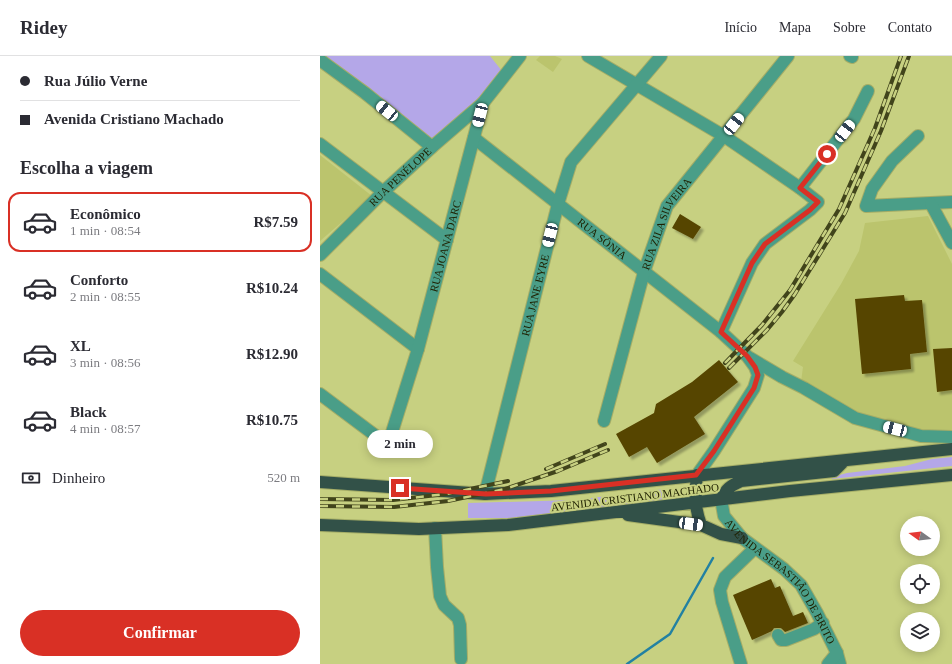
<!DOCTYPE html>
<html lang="pt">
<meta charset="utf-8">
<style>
body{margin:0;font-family:Georgia,serif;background:#f7f7f7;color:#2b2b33;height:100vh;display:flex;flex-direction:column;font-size:15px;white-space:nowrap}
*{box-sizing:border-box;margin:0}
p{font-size:13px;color:#7c7c81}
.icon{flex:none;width:22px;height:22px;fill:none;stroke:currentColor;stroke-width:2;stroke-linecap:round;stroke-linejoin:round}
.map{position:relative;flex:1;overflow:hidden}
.panel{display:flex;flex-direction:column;background:#fff;width:320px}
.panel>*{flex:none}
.banner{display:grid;align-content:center;height:88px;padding:0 20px;background:#fff}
.needle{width:26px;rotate:285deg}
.controls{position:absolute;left:580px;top:460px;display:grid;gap:8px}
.controls a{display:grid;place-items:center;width:40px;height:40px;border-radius:50%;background:#fff;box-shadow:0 2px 10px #0003;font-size:20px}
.end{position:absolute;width:18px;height:18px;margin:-9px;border:5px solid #d93025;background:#fff;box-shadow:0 0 0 2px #fff}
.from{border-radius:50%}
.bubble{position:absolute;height:28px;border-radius:14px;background:#fff;box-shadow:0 2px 10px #0003;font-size:13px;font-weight:800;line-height:28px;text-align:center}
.car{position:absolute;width:12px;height:24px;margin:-12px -6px;border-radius:5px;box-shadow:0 0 3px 1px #0007;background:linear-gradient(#fff 24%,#345 0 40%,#fff 0 76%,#345 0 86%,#fff 0)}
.banner b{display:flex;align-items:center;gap:14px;height:38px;font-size:15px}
.banner b+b{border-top:1px solid #e1e1e2}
.banner i{width:10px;height:10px;background:#2b2b33}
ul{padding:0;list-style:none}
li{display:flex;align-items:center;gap:12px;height:60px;margin:0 8px 6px;padding:0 12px;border:2px solid transparent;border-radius:12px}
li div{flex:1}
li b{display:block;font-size:15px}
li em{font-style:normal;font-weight:800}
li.on{border-color:#d93025}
li>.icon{width:36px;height:36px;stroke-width:1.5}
h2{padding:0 20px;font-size:18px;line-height:48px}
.pay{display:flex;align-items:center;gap:10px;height:44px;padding:0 20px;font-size:15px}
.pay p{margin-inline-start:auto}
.button{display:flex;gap:8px;margin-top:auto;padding:8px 20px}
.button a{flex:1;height:46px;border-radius:24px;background:#d93025;color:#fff;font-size:16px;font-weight:800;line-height:46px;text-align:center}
header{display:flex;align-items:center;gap:24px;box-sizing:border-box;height:56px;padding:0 20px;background:#fff;border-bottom:1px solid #e1e1e2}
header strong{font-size:19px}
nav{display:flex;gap:22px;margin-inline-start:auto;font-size:14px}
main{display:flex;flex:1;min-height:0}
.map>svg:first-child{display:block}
</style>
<header>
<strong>Ridey</strong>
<nav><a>Início</a><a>Mapa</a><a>Sobre</a><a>Contato</a></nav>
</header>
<main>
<section class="panel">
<div class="banner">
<b><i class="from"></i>Rua Júlio Verne</b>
<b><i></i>Avenida Cristiano Machado</b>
</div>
<h2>Escolha a viagem</h2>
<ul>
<li class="on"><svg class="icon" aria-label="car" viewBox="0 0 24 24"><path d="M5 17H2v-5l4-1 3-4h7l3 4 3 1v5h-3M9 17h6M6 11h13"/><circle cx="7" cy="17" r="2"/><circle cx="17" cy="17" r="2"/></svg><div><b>Econômico</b><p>1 min · 08:54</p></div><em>R$7.59</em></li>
<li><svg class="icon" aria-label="car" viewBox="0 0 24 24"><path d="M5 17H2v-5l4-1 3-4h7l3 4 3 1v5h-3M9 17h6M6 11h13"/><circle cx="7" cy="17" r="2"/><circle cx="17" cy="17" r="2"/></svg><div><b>Conforto</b><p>2 min · 08:55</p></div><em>R$10.24</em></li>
<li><svg class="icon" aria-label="car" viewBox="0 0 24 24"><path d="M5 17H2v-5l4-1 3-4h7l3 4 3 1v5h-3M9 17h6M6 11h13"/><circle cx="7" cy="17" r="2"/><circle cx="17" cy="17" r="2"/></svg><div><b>XL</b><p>3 min · 08:56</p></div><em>R$12.90</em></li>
<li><svg class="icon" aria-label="car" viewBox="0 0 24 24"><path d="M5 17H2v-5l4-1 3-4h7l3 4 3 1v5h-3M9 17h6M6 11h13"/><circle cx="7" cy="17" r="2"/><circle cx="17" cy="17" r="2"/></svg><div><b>Black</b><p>4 min · 08:57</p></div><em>R$10.75</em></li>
</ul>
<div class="pay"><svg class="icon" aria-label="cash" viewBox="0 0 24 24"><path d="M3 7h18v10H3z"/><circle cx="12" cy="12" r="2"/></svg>Dinheiro<p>520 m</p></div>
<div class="button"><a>Confirmar</a></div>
</section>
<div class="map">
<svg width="632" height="608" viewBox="0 0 632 608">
<defs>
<filter id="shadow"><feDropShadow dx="3" dy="3" stdDeviation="1" flood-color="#0004"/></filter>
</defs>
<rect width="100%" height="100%" fill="#c7d081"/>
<path fill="#bbc46d" d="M220,0H235L242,3L233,16L216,4Z
M0,99L52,140L0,185Z
M608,160L632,208V376L601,377L538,357L481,326L483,311L473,305L521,228L539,195L545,167Z"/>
<path fill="#b4a7e8" d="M1,0H170L182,15L158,44L110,86Z
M632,401V410L512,423V421L527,417L585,410L612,403Z
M345,433L346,443L303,449L246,458L192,462H148V447L255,444Z"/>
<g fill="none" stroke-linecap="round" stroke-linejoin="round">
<path stroke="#2281a2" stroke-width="2.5" d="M307,608L350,578L393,502"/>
</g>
<path fill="#564500" filter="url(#shadow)" d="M360,158L381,171L373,183L352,172Z
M584,239L585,245L602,244L607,296L590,298L591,313L542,318L535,243Z
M632,292V334L617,336L613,293Z
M399,304L418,326L374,361L385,378L337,407L327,391L309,401L296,378L334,357L336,348L372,326Z
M451,523L455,532L460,530L473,560L483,556L488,567L465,576L461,572H454L452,575L432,584L413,539Z"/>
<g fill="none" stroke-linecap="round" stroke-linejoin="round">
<g stroke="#a5ad67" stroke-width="14">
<g id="minor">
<path d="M268,0L404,80L480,132L498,146L490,154L445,188L432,207L401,276"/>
<path d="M530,0L532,1"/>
<path d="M0,4L45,37L112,91"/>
<path d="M598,80L572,105L552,133L546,150L632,146"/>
<path id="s1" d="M154,82L401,276L427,300L435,311L438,319L434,332L394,395L377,419"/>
<path d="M0,88L127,184"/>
<path d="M480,132L534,63L548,35"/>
<path d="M611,148L632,187"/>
<path id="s2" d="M0,199L63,136L112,91L163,47"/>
<path d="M0,218L98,293"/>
<path d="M430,302L462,321L484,332L535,362L601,380L632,381"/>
<path id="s3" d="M0,338L68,389L98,293L163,47L200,0"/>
<path id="s4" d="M284,365L324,216L347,150L468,0"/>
<path id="s5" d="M165,438L238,148L251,106L341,0"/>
<path id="s6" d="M401,443L404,460L422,482L464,513L481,529L497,557L517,597L520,608"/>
<path d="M115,472L117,511L120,540L124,549L138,562L140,569L141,603"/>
<path d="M458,579L461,584H466L494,573L503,567"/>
<path d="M421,608L402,546L400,534L405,521L435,492"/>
<path d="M508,608L517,597"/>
</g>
</g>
<g stroke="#a5ad67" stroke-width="14">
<path id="highway" d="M377,419C375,439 374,450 381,469
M0,426L165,438L231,435L632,393
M401,443C407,432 410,430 421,425L514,415L524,405
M308,459L381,469L401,478L422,482
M0,469L99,473L188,469L470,435L632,419"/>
</g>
<use href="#minor" stroke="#4a9e88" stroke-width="12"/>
<use href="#highway" stroke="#325148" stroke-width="12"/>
<g stroke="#41441b" stroke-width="4">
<path id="rail" d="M405,307L442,269L470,234L519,153L555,72L581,0
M409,312L447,274L462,256L475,238L525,157L561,75L589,0
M226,413L285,388
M0,443L73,444L126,438L188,425
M0,450L74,451L128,445L185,433L238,415L288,394"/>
</g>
<use href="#rail" stroke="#c7d081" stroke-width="2.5" stroke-dasharray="8" stroke-linecap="butt"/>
</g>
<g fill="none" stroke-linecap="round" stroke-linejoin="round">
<path stroke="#d93025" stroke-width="5" d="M80,432L166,438L231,435L376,419L394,395L434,332L438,319L435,311L427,300L401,276L432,207L445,188L490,154L498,146L480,132L507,98"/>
</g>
<g text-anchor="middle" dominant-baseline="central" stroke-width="4" stroke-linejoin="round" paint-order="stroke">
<g font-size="11" fill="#1e2001" stroke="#c7d081">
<text stroke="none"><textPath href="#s2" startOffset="112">RUA PENÉLOPE</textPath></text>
<text stroke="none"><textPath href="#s4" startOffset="208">RUA ZILA SILVEIRA</textPath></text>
<text stroke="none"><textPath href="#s1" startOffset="163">RUA SÔNIA</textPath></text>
<text stroke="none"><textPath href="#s3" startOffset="292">RUA JOANA DARC</textPath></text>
<text stroke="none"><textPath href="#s5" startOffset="205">RUA JANE EYRE</textPath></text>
<text transform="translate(315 441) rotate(-7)">AVENIDA CRISTIANO MACHADO</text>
<text stroke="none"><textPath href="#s6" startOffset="105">AVENIDA SEBASTIÃO DE BRITO</textPath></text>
</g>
</g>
</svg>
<div class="controls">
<a><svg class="needle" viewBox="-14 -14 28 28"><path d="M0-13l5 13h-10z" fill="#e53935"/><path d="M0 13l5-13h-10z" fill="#7c7c81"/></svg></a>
<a><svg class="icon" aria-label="locate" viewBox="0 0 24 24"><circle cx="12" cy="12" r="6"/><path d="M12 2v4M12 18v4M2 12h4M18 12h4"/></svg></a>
<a><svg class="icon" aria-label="layers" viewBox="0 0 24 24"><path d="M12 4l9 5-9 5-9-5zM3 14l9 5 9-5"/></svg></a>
</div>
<i class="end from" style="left:507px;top:98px"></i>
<i class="end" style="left:80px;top:432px"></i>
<div class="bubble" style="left:47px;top:374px;width:66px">2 min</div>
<i class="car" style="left:67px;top:55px;rotate:309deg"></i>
<i class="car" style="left:160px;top:59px;rotate:194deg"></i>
<i class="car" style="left:414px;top:68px;rotate:39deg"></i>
<i class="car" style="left:525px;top:75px;rotate:38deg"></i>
<i class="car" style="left:230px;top:179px;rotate:194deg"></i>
<i class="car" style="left:575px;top:373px;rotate:285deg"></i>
<i class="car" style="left:371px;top:468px;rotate:98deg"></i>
</div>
</main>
